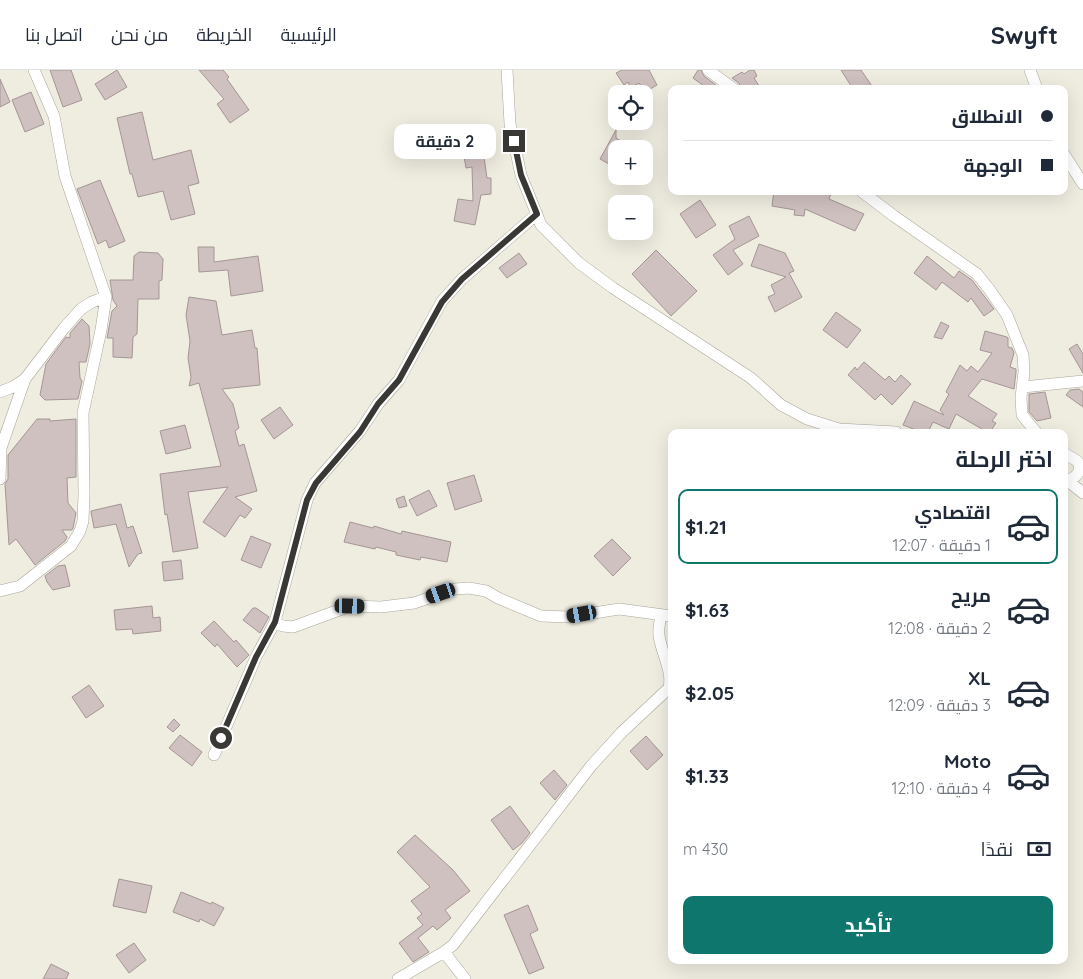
<!DOCTYPE html>
<html lang="ar">
<meta charset="utf-8">
<style>
body{margin:0;font-family:Quicksand,Cairo,sans-serif;background:#f6f6f7;color:#1f2937;direction:rtl;height:100vh;display:flex;flex-direction:column;font-size:19px;white-space:nowrap}
*{box-sizing:border-box;margin:0}
p{font-size:16px;color:#747a83}
.icon{flex:none;width:28px;height:28px;fill:none;stroke:currentColor;stroke-width:2;stroke-linecap:round;stroke-linejoin:round}
.map{position:relative;flex:1;overflow:hidden;direction:ltr}
.drawer{position:absolute;left:668px;top:359px;width:400px;height:535px;display:flex;flex-direction:column;background:#fff;border-radius:10px;box-shadow:0 5px 20px #0002;direction:rtl}
.drawer>*{flex:none}
.banner{position:absolute;left:668px;top:15px;width:400px;height:110px;border-radius:10px;box-shadow:0 5px 20px #0002;direction:rtl;display:grid;align-content:center;height:110px;padding:0 15px;background:#fff}
.controls{position:absolute;left:608px;top:15px;display:grid;gap:10px}
.controls a{display:grid;place-items:center;width:45px;height:45px;border-radius:10px;background:#fff;box-shadow:0 5px 20px #0002;font-size:25px}
.end{position:absolute;width:22px;height:22px;margin:-11px;border:6px solid #393834;background:#fff;box-shadow:0 0 0 2px #fff}
.from{border-radius:50%}
.bubble{position:absolute;height:35px;border-radius:10px;background:#fff;box-shadow:0 5px 20px #0002;font-size:16px;font-weight:700;line-height:35px;text-align:center;direction:rtl}
.car{position:absolute;width:15px;height:30px;margin:-15px -8px;border-radius:6px;box-shadow:0 0 4px 1px #0007;background:linear-gradient(#222 24%,#8ab4d8 0 40%,#222 0 76%,#8ab4d8 0 86%,#222 0)}
.banner b{display:flex;align-items:center;gap:18px;height:48px;font-size:19px}
.banner b+b{border-top:1px solid #e0e1e3}
.banner i{width:12px;height:12px;background:#1f2937}
ul{padding:0;list-style:none}
li{display:flex;align-items:center;gap:15px;height:75px;margin:0 10px 8px;padding:0 5px;border:2px solid transparent;border-radius:10px}
li div{flex:1}
li b{display:block;font-size:19px}
li em{font-style:normal;font-weight:700}
li.on{border-color:#0f766e}
li>.icon{width:45px;height:45px;stroke-width:1.5}
h2{padding:0 15px;font-size:22px;line-height:60px}
.pay{display:flex;align-items:center;gap:12px;height:55px;padding:0 15px;font-size:19px}
.pay p{margin-inline-start:auto}
.cta{display:flex;gap:10px;margin-top:auto;padding:10px 15px}
.cta a{flex:1;height:58px;border-radius:10px;background:#0f766e;color:#fff;font-size:20px;font-weight:700;line-height:58px;text-align:center}
header{display:flex;align-items:center;gap:30px;box-sizing:border-box;height:70px;padding:0 25px;background:#fff;border-bottom:1px solid #e0e1e3}
header strong{font-size:24px}
nav{display:flex;gap:28px;margin-inline-start:auto;font-size:18px}
.map>svg:first-child{display:block}
</style>
<header>
<strong>Swyft</strong>
<nav><a>الرئيسية</a><a>الخريطة</a><a>من نحن</a><a>اتصل بنا</a></nav>
</header>
<div class="map">
<svg width="1083" height="909" viewBox="0 0 1083 909">
<rect width="100%" height="100%" fill="#efece0"/>
<path fill="#cfc1bf" stroke="#a49695" d="M50,0H71L82,30L63,37Z
M117,0L127,17L105,30L95,14Z
M199,0H223L229,7L227,9L249,40L230,53L217,34L224,29Z
M622,0H649L657,15L645,22L639,13L631,18L628,12L624,15L616,3Z
M698,0H701L704,6L721,19H708L693,8Z
M750,0H754L757,6L754,8L761,19H741L739,13L732,8L742,2L744,4Z
M841,0H861L874,19H853Z
M0,9L10,32L0,37Z
M31,22L44,54L25,62L12,30Z
M142,42L153,90L191,80L199,113L188,116L195,144L171,150L163,121L138,127L132,104H130L117,48Z
M616,60V68L634,79H616V98L600,89Z
M481,66L487,108H491V124L481,125L475,155L454,151L458,129L473,131L472,97L466,98L461,69Z
M100,110L125,171L109,178L106,170L98,174L77,119Z
M774,121H832L829,129L864,144L855,161L805,139L804,146L794,145L795,140L772,136Z
M700,130L716,155L696,168L680,144Z
M749,146L759,166L733,180L743,194L728,205L713,185L735,169L729,156Z
M759,174L785,183L794,201L789,203L802,227L775,242L768,227L775,224L771,215L786,207L751,196Z
M198,177H214V192L258,186L263,221L231,226L228,200L199,202Z
M656,180L697,221L671,246L632,204Z
M139,182L158,183L163,189L162,210L159,211V229H138L137,264L133,267L132,288L113,287V268H107L112,241L117,236L113,230L110,210H133L134,186Z
M519,183L527,194L507,208L499,198Z
M927,186L954,208L959,201L972,210L994,239L984,246L971,228L968,232L942,212L936,220L914,203Z
M189,227L216,231L222,265L252,260L255,278H257L260,315L222,319L233,334L239,358L235,361L239,376L244,374L257,421L235,427L252,439L245,448L240,445L225,467L203,452L228,417L188,422L198,478L173,482L167,444L165,445L160,404L221,396L199,313L189,316L191,307L188,288L190,271L186,245Z
M836,242L861,260L847,278L823,260Z
M82,249L89,256L90,274L86,292H79L80,308L82,311L78,329L45,330L40,325L46,294L66,267L70,268V263Z
M941,252L949,256L942,269L934,267Z
M985,261L1007,267L1008,268V277L1012,278L1014,283L1010,297L1016,299V302L1014,319L982,309L968,326L997,344L992,351L996,353L990,362H987L956,344L949,359L933,352L928,362H921L903,355L914,331L944,345L940,340L949,324L946,322L960,295L967,301L971,296L978,302L992,283L980,280Z
M1077,274L1083,284V303L1069,279Z
M864,292L885,310L889,306L895,312L901,305L911,314L892,335L881,324L875,330L848,305L855,297L857,300Z
M1079,319L1083,322V337L1066,325L1070,320Z
M1045,322L1051,348L1037,351L1029,342V324Z
M280,337L293,355L274,369L261,350Z
M37,349H50V351L76,349V407L67,408L68,433L76,443L73,458L72,460H62L67,467L65,471L35,495L16,469L9,475L5,414L8,409V385Z
M185,355L191,378L166,384L160,361Z
M474,405L482,431L455,440L447,413Z
M429,420L437,436L417,446L409,430Z
M404,426L407,436L399,438L396,429Z
M121,434L127,458L133,456L142,483L138,484L129,497L116,454L94,458L91,442V441Z
M350,452L373,458L374,456L401,464L402,461L451,472L447,492L421,487L420,490L396,485V482L376,477L375,479L344,472Z
M251,466L271,474L261,498L241,490Z
M612,469L631,488L613,506L594,486Z
M181,490L183,509L164,511L162,492Z
M65,495L70,516L53,520L47,512L45,506L58,496Z
M152,536L153,548L160,547L161,561L133,564L132,559L116,560L114,540Z
M253,538H256L269,547L260,563L243,550Z
M214,551L234,572L236,570L249,585L237,597L217,574L215,577L201,563Z
M89,615L104,636L86,648L72,627Z
M174,649L180,655L173,662L167,657Z
M180,665L202,682L192,696L169,678Z
M646,666L663,685L647,700L630,681Z
M554,700L567,715L555,730L540,713Z
M510,736L530,763L522,773L513,780L491,750Z
M415,765L453,800L470,821L445,840L451,848L437,860L433,856L418,868L429,882L413,892L399,873L423,855L417,848L422,844L411,831L430,817L397,782Z
M119,809L152,816L146,843L113,836Z
M181,822L211,834L212,832L224,838L214,856L200,849L199,852L173,842Z
M528,835L538,860L530,864L544,898L529,904L504,845Z
M134,873L146,890L129,903L116,885Z
M51,894L69,903L66,909H43Z"/>
<g fill="none" stroke-linecap="round" stroke-linejoin="round">
<g stroke="#a9a69b" stroke-width="12">
<path id="minor" d="M507,0L510,54L521,105L541,155L579,193L613,218L751,308L781,335L807,349L839,359L896,362
M708,0L734,19
M1030,0L1037,19
M1064,84L1083,114
M861,121L894,146L977,204L989,219L1007,245L1023,285L1024,302L1021,327L1022,345L1036,362
M1023,317L1083,311
M0,322L13,317L25,309L64,258L81,239L92,232L106,227
M1064,383C1068,386 1075,389 1078,392C1083,401 1075,409 1067,410
M1064,408L1083,423
M0,409L1,378L25,309
M0,521L20,516L71,476L80,461L83,451L84,424L83,343L101,260L106,227L65,106L54,46L34,0
M275,552L283,556L293,557L350,536L381,537L414,533L455,519L469,518L486,521L498,528L541,546L569,547L619,539L671,546
M214,685L256,587L275,552L307,430L315,413L360,361L378,334L399,310L442,231L462,209L537,144
M444,882L465,909
M398,909L444,882L453,875L591,696L621,663L669,618C673,600 661,583 659,565C658,558 660,552 661,545"/>
</g>
<use href="#minor" stroke="#fff" stroke-width="11"/>
</g>
<g fill="none" stroke-linecap="round" stroke-linejoin="round">
<path stroke="#393834" stroke-width="6" d="M221,668L256,587L275,552L307,430L316,413L360,362L378,334L399,310L442,232L462,209L537,144L521,105L514,71"/>
</g>
</svg>
<div class="controls">
<a><svg class="icon" aria-label="locate" viewBox="0 0 24 24"><circle cx="12" cy="12" r="6"/><path d="M12 2v4M12 18v4M2 12h4M18 12h4"/></svg></a>
<a>+</a>
<a>−</a>
</div>
<i class="end from" style="left:221px;top:668px"></i>
<i class="end" style="left:514px;top:71px"></i>
<div class="bubble" style="left:394px;top:54px;width:102px">2 دقيقة</div>
<i class="car" style="left:441px;top:523px;rotate:251deg"></i>
<i class="car" style="left:350px;top:536px;rotate:91deg"></i>
<i class="car" style="left:582px;top:544px;rotate:260deg"></i>
<div class="banner">
<b><i class="from"></i>الانطلاق</b>
<b><i></i>الوجهة</b>
</div>
<section class="drawer">
<h2>اختر الرحلة</h2>
<ul>
<li class="on"><svg class="icon" aria-label="car" viewBox="0 0 24 24"><path d="M5 17H2v-5l4-1 3-4h7l3 4 3 1v5h-3M9 17h6M6 11h13"/><circle cx="7" cy="17" r="2"/><circle cx="17" cy="17" r="2"/></svg><div><b>اقتصادي</b><p>1 دقيقة · 12:07</p></div><em>$1.21</em></li>
<li><svg class="icon" aria-label="car" viewBox="0 0 24 24"><path d="M5 17H2v-5l4-1 3-4h7l3 4 3 1v5h-3M9 17h6M6 11h13"/><circle cx="7" cy="17" r="2"/><circle cx="17" cy="17" r="2"/></svg><div><b>مريح</b><p>2 دقيقة · 12:08</p></div><em>$1.63</em></li>
<li><svg class="icon" aria-label="car" viewBox="0 0 24 24"><path d="M5 17H2v-5l4-1 3-4h7l3 4 3 1v5h-3M9 17h6M6 11h13"/><circle cx="7" cy="17" r="2"/><circle cx="17" cy="17" r="2"/></svg><div><b>XL</b><p>3 دقيقة · 12:09</p></div><em>$2.05</em></li>
<li><svg class="icon" aria-label="car" viewBox="0 0 24 24"><path d="M5 17H2v-5l4-1 3-4h7l3 4 3 1v5h-3M9 17h6M6 11h13"/><circle cx="7" cy="17" r="2"/><circle cx="17" cy="17" r="2"/></svg><div><b>Moto</b><p>4 دقيقة · 12:10</p></div><em>$1.33</em></li>
</ul>
<div class="pay"><svg class="icon" aria-label="cash" viewBox="0 0 24 24"><path d="M3 7h18v10H3z"/><circle cx="12" cy="12" r="2"/></svg>نقدًا<p>430 m</p></div>
<div class="cta"><a>تأكيد</a></div>
</section>
</div>
